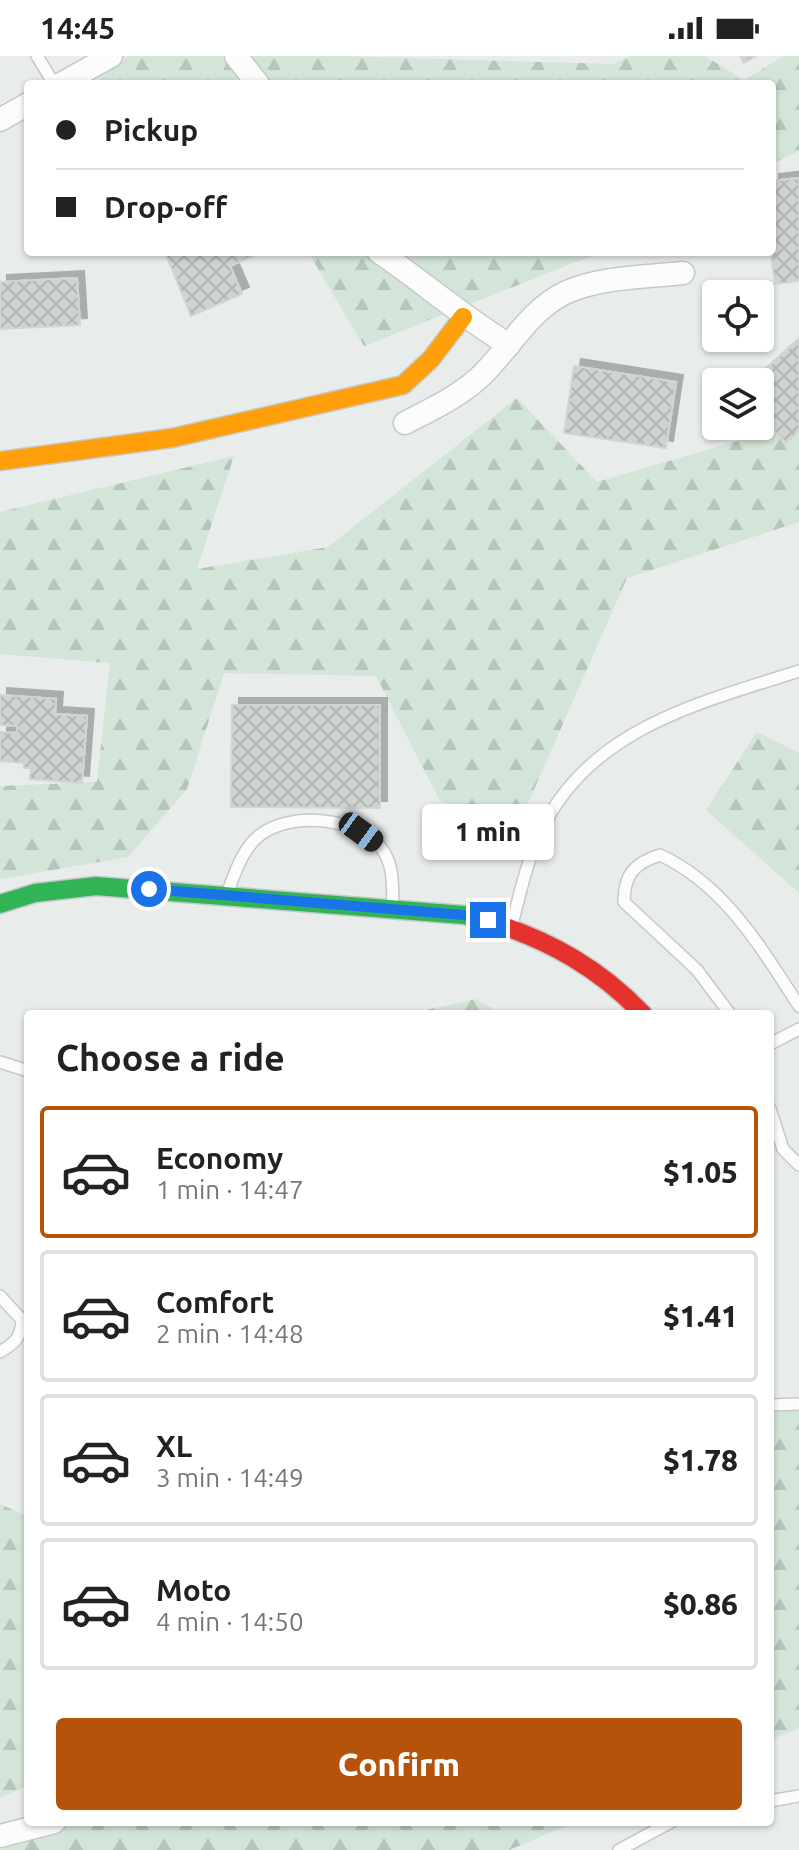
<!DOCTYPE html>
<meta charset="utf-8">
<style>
body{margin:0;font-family:Ubuntu,sans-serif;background:#f2f2f2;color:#222;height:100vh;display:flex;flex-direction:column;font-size:30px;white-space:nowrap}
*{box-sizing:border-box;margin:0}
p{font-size:26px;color:#767676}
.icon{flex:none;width:44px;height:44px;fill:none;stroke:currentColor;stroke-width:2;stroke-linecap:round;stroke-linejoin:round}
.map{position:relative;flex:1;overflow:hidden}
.side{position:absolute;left:24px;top:954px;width:750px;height:816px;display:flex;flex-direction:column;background:#fff;border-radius:8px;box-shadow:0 2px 6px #0004}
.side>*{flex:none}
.top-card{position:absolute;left:24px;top:24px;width:752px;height:176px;border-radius:8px;box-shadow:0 2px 6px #0004;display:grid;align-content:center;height:176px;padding:0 32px;background:#fff}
.buttons{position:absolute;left:702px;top:224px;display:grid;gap:16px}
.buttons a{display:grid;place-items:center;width:72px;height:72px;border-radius:8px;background:#fff;box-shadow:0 2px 6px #0004;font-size:40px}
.end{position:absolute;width:36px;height:36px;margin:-18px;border:10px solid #1a73e8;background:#fff;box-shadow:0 0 0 4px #fff}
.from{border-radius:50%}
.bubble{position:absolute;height:56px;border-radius:8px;background:#fff;box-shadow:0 2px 6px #0004;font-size:26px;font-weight:800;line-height:56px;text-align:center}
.car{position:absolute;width:24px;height:48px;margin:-24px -12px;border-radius:10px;box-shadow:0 0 6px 2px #0007;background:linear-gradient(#222 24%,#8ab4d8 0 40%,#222 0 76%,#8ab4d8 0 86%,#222 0)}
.top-card b{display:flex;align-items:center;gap:28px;height:76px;font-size:30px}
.top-card b+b{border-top:2px solid #e0e0e0}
.top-card i{width:20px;height:20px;background:#222}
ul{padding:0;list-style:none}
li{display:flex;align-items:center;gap:24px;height:132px;margin:0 16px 12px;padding:0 16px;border:4px solid #e0e0e0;border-radius:8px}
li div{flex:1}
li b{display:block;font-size:30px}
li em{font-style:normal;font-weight:800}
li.on{border-color:#b45309}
li>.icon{width:72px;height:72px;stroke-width:1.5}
h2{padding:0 32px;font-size:36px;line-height:96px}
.primary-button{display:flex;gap:16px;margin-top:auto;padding:16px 32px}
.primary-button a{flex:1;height:92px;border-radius:8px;background:#b45309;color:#fff;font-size:32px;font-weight:800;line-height:92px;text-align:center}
.status{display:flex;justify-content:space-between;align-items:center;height:56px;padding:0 40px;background:#fff;direction:ltr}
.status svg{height:22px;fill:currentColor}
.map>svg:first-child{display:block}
</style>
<div class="status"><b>14:45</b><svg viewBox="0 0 49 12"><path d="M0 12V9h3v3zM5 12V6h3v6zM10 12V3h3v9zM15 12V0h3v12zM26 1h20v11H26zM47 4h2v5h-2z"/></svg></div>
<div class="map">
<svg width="799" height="1794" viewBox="0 0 799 1794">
<defs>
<pattern id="forest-firs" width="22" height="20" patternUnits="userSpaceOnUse" patternTransform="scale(2)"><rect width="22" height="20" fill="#d3e4d8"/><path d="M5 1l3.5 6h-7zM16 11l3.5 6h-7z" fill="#b5c5ba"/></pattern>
<pattern id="building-cross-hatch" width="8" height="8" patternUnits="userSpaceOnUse" patternTransform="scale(2)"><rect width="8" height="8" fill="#cfd4d2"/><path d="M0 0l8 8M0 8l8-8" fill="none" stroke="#b2b7b5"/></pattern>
<filter id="shadow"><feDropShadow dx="7" dy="-7" stdDeviation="0" flood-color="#0004"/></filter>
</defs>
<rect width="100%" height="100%" fill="#e8ecea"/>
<path fill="url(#forest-firs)" d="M128,0H336L614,8L630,0H705L744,24L784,0H799V95L772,108V28H93Z
M308,196H601L364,290Z
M517,342L597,426L799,367V466L627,522L518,770L440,745L376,620L224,617L187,733L128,801L0,823V730L97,726L110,607L0,598V456L234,400L197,513L328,491Z
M757,676L799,697V837L706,754Z
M476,943L502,958H407Z
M777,1342L799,1343V1672L770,1684V1362Z
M0,1448L28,1461V1730L0,1742Z
M87,1766H576L509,1794H0V1787Z"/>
<path fill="url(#building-cross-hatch)" stroke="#d1d5d3" stroke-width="2" filter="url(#shadow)" d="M740,0H756L744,7Z
M799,122V225L775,228L771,196L772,125Z
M165,196H254L255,199L230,210L242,238L191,260Z
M77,222L80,269L0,273V226Z
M799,283V375L786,387L760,359V326H752Z
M574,310L676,326L666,392L564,377Z
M0,639L56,643L55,658L87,660L82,727L30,723L31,712H24V707L0,705V676L17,677V670L0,669Z
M232,649H380V752L231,751Z"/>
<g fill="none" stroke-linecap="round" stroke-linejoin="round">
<g stroke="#c5c9c7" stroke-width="14">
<path id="lane" d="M37,0L54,28
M227,838C235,817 242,793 260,779C291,755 356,761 381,792C395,809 392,831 393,852
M512,869C520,837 527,805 541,775C590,672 700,647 799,615
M730,958L697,914L624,846C624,819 634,807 660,799C725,829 761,892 799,950
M770,988L799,973
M0,1006L28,1015
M770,1053L783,1093L799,1109
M0,1240L22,1264C21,1282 15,1287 0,1296
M770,1349L799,1348
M770,1745L799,1740
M619,1794L671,1766"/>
</g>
<g stroke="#c5c9c7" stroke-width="25">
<path id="street" d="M236,0L258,28
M61,28L111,0
M0,64L28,48
M379,196C423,226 463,261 509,289
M405,367C432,353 462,339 483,318C511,290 531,252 567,236C602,221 646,221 683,217
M0,1780L54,1766"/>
</g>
<g stroke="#c4cac8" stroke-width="21">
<path id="fast" d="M0,848L35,837L96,830L464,859L491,866"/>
</g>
<g stroke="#c4cac8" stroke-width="21">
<path id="slow" d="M0,405L172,382L403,329L431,303L463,261"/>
</g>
<g stroke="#c4cac8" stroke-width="21">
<path id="jam" d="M491,866C551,885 600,913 643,958"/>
</g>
<use href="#lane" stroke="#fcfcfc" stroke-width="11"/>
<use href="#street" stroke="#fcfcfc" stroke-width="22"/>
<use href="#fast" stroke="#30b455" stroke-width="18"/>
<use href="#slow" stroke="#ff9f0a" stroke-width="18"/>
<use href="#jam" stroke="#e5322d" stroke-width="18"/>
</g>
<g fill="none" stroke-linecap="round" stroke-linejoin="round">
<path stroke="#1a73e8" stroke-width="10" d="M149,833L464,859L488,864"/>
</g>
</svg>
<div class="buttons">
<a><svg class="icon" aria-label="locate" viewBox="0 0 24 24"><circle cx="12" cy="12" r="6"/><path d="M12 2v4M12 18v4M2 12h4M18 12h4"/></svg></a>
<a><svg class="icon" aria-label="layers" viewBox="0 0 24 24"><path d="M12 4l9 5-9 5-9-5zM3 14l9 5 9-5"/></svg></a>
</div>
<i class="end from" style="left:149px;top:833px"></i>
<i class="end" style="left:488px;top:864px"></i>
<div class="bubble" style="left:422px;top:748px;width:132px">1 min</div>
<i class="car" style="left:361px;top:776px;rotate:126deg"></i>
<div class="top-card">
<b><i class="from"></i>Pickup</b>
<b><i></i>Drop-off</b>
</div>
<section class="side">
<h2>Choose a ride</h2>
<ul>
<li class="on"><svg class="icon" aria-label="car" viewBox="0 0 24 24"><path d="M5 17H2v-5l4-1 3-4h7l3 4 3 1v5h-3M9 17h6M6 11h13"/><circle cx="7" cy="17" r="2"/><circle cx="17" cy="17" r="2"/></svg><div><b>Economy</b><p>1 min · 14:47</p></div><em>$1.05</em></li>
<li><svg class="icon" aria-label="car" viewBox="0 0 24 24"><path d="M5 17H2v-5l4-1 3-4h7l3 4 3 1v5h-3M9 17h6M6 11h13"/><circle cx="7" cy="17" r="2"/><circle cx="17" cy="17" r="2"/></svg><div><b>Comfort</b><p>2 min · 14:48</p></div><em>$1.41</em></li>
<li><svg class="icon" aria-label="car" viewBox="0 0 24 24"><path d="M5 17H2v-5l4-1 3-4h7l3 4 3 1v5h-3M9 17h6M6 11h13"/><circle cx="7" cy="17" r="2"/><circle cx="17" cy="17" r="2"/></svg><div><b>XL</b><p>3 min · 14:49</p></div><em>$1.78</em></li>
<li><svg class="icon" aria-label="car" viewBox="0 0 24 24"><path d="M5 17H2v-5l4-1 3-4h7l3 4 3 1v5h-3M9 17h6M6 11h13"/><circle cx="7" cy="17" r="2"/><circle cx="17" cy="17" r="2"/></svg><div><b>Moto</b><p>4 min · 14:50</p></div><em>$0.86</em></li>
</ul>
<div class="primary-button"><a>Confirm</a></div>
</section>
</div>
